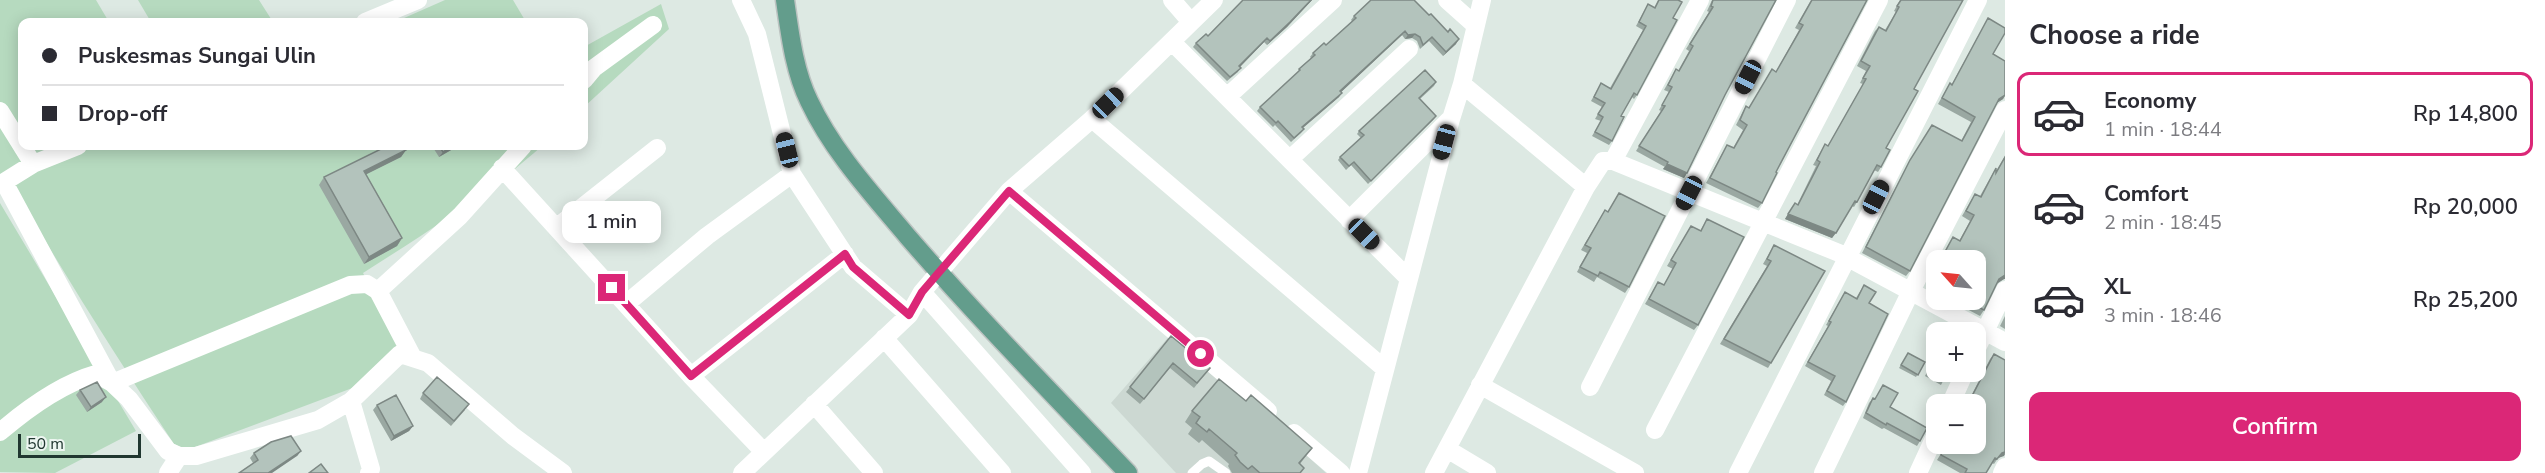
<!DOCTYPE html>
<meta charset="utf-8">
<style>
body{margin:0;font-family:"Nunito Sans",sans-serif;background:#f2f2f3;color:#2b2b33;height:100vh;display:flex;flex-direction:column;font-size:22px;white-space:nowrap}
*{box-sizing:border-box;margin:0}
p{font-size:20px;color:#7c7c81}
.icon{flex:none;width:33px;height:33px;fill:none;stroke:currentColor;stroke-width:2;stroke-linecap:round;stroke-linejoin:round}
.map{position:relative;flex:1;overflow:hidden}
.side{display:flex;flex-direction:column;background:#fff;width:540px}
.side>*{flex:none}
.top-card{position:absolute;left:18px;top:18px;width:570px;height:132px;border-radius:12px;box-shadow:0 3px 15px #0003;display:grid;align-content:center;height:132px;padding:0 24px;background:#fff}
.needle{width:39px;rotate:297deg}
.controls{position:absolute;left:1926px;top:250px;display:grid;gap:12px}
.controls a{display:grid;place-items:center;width:60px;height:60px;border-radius:12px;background:#fff;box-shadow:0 3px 15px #0003;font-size:30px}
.scale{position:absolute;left:18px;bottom:15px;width:123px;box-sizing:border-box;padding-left:6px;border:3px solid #203730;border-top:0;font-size:16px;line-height:21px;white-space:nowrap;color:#203730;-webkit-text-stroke:4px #edf6f1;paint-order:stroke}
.end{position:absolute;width:27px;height:27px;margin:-14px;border:8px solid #db2777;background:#fff;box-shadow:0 0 0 3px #fff}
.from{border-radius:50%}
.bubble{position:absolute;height:42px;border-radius:12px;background:#fff;box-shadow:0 3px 15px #0003;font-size:20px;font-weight:600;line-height:42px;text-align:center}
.car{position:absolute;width:18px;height:36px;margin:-18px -9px;border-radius:8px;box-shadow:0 0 4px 2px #0007;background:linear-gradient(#222 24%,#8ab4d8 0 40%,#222 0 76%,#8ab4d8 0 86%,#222 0)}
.top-card b{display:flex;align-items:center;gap:21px;height:57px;font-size:22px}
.top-card b+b{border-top:2px solid #e1e1e2}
.top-card i{width:15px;height:15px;background:#2b2b33}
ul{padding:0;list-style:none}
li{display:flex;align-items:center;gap:18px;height:84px;margin:0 12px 9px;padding:0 12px;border:3px solid transparent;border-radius:12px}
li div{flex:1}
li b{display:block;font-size:22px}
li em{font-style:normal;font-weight:600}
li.selected{border-color:#db2777}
li>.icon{width:54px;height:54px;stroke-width:1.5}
h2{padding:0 24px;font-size:27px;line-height:72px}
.button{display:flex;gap:12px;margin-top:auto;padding:12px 24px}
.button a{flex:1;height:69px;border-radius:12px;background:#db2777;color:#fff;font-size:24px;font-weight:600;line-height:69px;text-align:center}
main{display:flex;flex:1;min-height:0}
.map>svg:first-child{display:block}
</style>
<main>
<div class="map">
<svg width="2005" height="473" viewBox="0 0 2005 473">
<rect width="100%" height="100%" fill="#dde9e3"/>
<path fill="#ccd8d2" d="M1172,333L1326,473H1176L1111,403Z"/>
<path fill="#b6dabf" d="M0,0H96L109,22H22V146H68L0,185Z
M138,0H259L273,22H151Z
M445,0H513L526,22H395Z
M661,4L669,29L584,107V47Z
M88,146H542C488,194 424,234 363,273L404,351L379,378L187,450L174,444C118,359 63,274 13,185L41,164Z
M0,203L136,431L55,473L0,472Z"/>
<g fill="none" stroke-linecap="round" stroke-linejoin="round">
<g stroke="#bcc3c1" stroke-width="21">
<path id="primary" d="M785,0C790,34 794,70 809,101C833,152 872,194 908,237C978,318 1054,395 1128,473"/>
</g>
<path stroke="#fff" stroke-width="9" d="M1192,473L1202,464L1209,461L1226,473"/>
<path stroke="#fff" stroke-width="18" d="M741,0L757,34L792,174L853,267L909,315
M1172,0L1191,22
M1447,0L1475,25
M365,22L418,0
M1172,42L1409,279
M584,80L594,68L653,25
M1462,84L1586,187
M1227,97L1333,0
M0,111L33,164
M1092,119L1385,369
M78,146L33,164L4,182L112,383L350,285L367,284L378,291L412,356
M1290,159L1409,49
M1613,161L1700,0
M502,168L691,376L764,452
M1009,191L1268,411
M1349,220L1449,120
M557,227L657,148
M378,291L460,216L523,146
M922,292L1082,473
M626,304L707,236L792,174
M884,338L1002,473
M1976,350L2005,290
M691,376L845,254
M1480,385L1635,473
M1590,387L1787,0
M351,401L371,469L369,473
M814,404L874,473
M1950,405L1965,372
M1655,430L1879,0
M0,432C28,408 61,384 96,374L112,383L129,399L168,451L179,456H196L318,420L351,401L400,354L428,363L513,436L563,473
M1294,433L1341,473
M1447,449L1487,473
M168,473L179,456
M742,473L909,315L922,292L1009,191L1092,119L1214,0
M1358,473L1451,119L1462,84L1482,0
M1434,473L1586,187L1603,161H1613L1839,253L2005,342
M1738,473L1978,0
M1823,473L1911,291L2005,110
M1918,473L1936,434
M2002,473L2005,467"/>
<use href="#primary" stroke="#639d8c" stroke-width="18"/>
</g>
<path fill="#9aa8a2" d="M1243,0H1312L1287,27L1267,45L1264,42L1240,67L1238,72L1227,81L1193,47L1196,43L1208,36Z
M1658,0H1678L1673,18L1637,95L1634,99L1632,97L1621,116L1612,141L1609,145L1592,136L1601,121L1595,119L1602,107L1591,101L1601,83L1610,88L1643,30L1636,26L1648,4L1654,8Z
M1712,0H1776L1725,95L1687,173L1684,178L1663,169L1665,167L1636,151L1661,111L1659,110L1669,92L1664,90L1676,69L1678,71L1689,51L1686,49L1709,12L1707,11Z
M1811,0H1867L1776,172L1762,203L1758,208L1706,183L1727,145L1733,148L1743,130L1736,125L1743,111L1746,106L1749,108L1772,69L1776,72L1799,30L1795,28Z
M1900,0L1914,89L1886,148L1881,167L1878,172L1874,170L1857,202L1854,207L1852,206L1832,238L1785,219L1795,203L1797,205L1816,166L1813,165L1825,144L1828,146L1863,84L1860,83L1866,71L1857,66L1875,31L1879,27L1885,30L1896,12L1894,11Z
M1354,16L1456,44L1443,56L1429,41L1420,49L1417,41L1412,38L1405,39L1402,35L1341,92L1339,97L1303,128L1304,129L1301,133L1291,142L1275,125L1273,127L1257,111L1260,107L1297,74L1299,69L1311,58L1310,57L1313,53L1326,45L1352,21L1351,20Z
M1988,18L1993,54L2005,61V96L2003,99L1997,103L1910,271L1906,276L1862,253L1907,166L1932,125L1961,141L1971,122L1938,104L1950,83L1952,84Z
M1436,82L1434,86L1420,99L1436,116L1368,184L1351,165L1346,170L1338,160L1340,157L1361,138L1357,134L1359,131Z
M432,146H458L439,157Z
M406,150L401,157L366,174L402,238L397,246L364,264L319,185L324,177Z
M2005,156V279H2004L1997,283L1984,310L1980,316L1950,300H1976V261H1939L1953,237L1959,241L1970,221L1962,216L1972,199L1975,194L1980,196L1993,173L1996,168V171Z
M1619,193L1629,287L1625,293L1597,277L1594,282L1577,272L1587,253L1581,250L1605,210L1608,212Z
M1707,219L1698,325L1694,330L1645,304L1658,282L1664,285L1673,269L1667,266L1691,226L1700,231Z
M1774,245L1771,363L1768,368L1720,344L1767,266L1763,264Z
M1936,266V293L1926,287Z
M1864,285L1869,303L1846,402L1843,406L1824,395L1831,381L1805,366L1828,326L1826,325L1845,292L1856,298Z
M2005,316V329L2000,326Z
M1171,336L1210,368L1194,388L1170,368L1140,404L1126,392Z
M1908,353L1925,362L1916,377L1899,368Z
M1994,354L2005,360V455L1998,458L1994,464L1992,463L1986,473H1960L1937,460L1947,444H1976L1970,398L1990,359Z
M1936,355V372L1944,379L1941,385L1925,376Z
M1883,385L1890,407L1920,441L1917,446L1884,428L1882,429L1863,418L1869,403L1873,398L1875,399Z
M80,390L102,402L87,412L76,395Z
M423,393L465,410L451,426L420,399Z
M1246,401L1312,448L1300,464L1301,473H1232L1228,466L1229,464L1202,440L1199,443L1188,434L1192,428L1185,422L1192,411Z
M377,405L413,426L409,431L391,441L373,410Z
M301,451L297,456L253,463L250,458L254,453Z"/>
<path fill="#7d8884" d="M1311,0H1312L1287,27L1267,45L1270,41Z
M1405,31L1402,35L1338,95L1340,91Z
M1415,34L1412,38L1405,39L1408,35Z
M1267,38L1264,42L1236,71L1239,66Z
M1459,39L1456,44L1443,56L1446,52Z
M1342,93L1339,97L1299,131L1302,127Z
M2005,95L2003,99L1995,104L1999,99Z
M1436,116L1433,120L1368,184Z
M453,146H458L439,157L443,152Z
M406,150L401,157L359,178L364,171Z
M1667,164L1687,173L1684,178L1663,169Z
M1788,214L1836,233L1832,238L1785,219Z
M402,238L397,246L364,264L369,257Z
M2005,275V279H2004L1995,285L1999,279Z
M106,397L102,402L87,412L91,407Z
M413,426L409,431L391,441L394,436Z
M301,451L297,456L272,473H268Z
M2005,452L2004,456L1998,458L2002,453Z"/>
<path fill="#b3c3bc" stroke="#7d8884" stroke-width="1.5" d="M1243,0H1311L1290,22L1270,41L1267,38L1239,66L1241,68L1230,77L1196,43L1206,34L1208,36Z
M1371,0H1414L1429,15L1431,14L1448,32L1450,29L1459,39L1446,52L1432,37L1423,45L1420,37L1415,34L1408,35L1405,31L1340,91L1342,93L1302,127L1304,129L1294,138L1278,121L1276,123L1260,107L1300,70L1299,69L1315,55L1313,53L1324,43L1326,45L1356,18L1354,16Z
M1659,0H1678L1682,2L1673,18L1677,20L1637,95L1634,93L1621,116L1624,117L1612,141L1595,132L1603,117L1598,114L1605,103L1594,97L1601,83L1611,89L1646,26L1639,22L1648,4L1655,8Z
M1713,0H1776L1725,95L1687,173L1667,164L1668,162L1639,146L1665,106L1662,105L1672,87L1668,85L1676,69L1679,71L1693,46L1690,44L1713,7L1711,6Z
M1812,0H1867L1776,172L1777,173L1762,203L1710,178L1727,145L1734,148L1747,125L1740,120L1746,106L1749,108L1772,69L1776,72L1803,25L1799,23Z
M1901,0H1963L1914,89L1918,91L1886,148L1890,150L1881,167L1877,165L1857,202L1855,201L1836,233L1788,214L1795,203L1798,205L1820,162L1817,160L1825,144L1828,146L1866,79L1863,78L1870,66L1861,61L1879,27L1886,31L1899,7L1897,6Z
M1988,18L2005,28V33L1993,54L2005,61V95L1999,99L1910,271L1866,247L1910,160L1932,125L1962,141L1975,117L1942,98L1950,83L1952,85Z
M1425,70L1436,82L1419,98L1436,116L1371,181L1354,162L1349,166L1340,157L1364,135L1359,131Z
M387,146H404L406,150L364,171L402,238L369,257L324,177Z
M439,146H453L443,152Z
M2005,157V275L1999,279L1984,310L1964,300H1976V261H1940L1953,237L1960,241L1974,215L1966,211L1975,194L1981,197L1996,168V173Z
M1619,193L1665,216L1629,287L1600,272L1598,276L1580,267L1591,248L1585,245L1605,210L1608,212Z
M1707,219L1744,237L1698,325L1649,299L1658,282L1664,285L1676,263L1671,260L1691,226L1701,231Z
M1774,245L1825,271L1771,363L1724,339L1771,261L1767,259Z
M1936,268V285L1930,281Z
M1864,285L1876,292L1869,303L1888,314L1846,402L1827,391L1835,376L1808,362L1831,322L1829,321L1845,292L1857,299Z
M1171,336L1210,368L1197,383L1173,363L1144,399L1130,387Z
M1908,353L1925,362L1918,375L1901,365Z
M1994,354L2005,360V452L2002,453L1997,459L1995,458L1986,473H1965L1967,469L1941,455L1947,444H1976V405H1962L1968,396L1971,398Z
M1936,357V372H1948L1944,379L1929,371Z
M437,377L469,404L454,421L423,393Z
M1219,379L1246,401L1251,395L1312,448L1299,463L1304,468L1300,473H1260L1252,466L1248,469L1240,462L1235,455L1237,453L1209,429L1207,432L1196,423L1200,417L1192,411Z
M97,382L106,397L91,407L80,390Z
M1883,385L1898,393L1890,407L1927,428L1920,441L1887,423L1886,425L1866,413L1873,398L1875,399Z
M396,395L413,426L394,436L377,405Z
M291,436L301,451L268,473H239L258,460L254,453L271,442Z
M321,464L328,473H309Z"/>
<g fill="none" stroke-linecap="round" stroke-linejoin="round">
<path stroke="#db2777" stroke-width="8" d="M612,288L691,376L845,254L853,267L909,315L922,292L1009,191L1201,354"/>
</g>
</svg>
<div class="controls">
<a><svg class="needle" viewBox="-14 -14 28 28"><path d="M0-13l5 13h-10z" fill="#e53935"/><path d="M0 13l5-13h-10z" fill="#7c7c81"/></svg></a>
<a>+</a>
<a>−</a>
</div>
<div class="scale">50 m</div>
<i class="end from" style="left:1201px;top:354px"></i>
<i class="end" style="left:612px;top:288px"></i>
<div class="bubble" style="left:562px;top:201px;width:99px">1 min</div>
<i class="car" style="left:1748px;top:77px;rotate:207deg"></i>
<i class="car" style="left:1108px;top:103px;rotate:46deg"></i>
<i class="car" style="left:1444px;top:142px;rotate:195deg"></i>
<i class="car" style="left:787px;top:150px;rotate:346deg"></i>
<i class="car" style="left:1689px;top:193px;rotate:207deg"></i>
<i class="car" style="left:1876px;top:197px;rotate:27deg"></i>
<i class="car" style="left:1364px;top:234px;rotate:135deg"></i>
<div class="top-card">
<b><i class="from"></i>Puskesmas Sungai Ulin</b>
<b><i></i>Drop-off</b>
</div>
</div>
<section class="side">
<h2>Choose a ride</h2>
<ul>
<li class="selected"><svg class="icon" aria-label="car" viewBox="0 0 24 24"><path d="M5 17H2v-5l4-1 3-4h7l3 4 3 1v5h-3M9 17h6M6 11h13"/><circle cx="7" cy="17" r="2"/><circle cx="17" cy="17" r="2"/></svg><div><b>Economy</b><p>1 min · 18:44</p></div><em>Rp 14,800</em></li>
<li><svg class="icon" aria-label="car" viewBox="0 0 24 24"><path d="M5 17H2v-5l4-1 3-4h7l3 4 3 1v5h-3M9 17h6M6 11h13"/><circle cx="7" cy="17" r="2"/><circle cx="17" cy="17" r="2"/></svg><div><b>Comfort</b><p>2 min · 18:45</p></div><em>Rp 20,000</em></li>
<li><svg class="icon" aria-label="car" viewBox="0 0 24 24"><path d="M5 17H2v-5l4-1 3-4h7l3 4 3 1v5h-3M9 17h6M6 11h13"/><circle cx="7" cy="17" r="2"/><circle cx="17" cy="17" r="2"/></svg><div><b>XL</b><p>3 min · 18:46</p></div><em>Rp 25,200</em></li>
</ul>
<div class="button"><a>Confirm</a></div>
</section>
</main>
